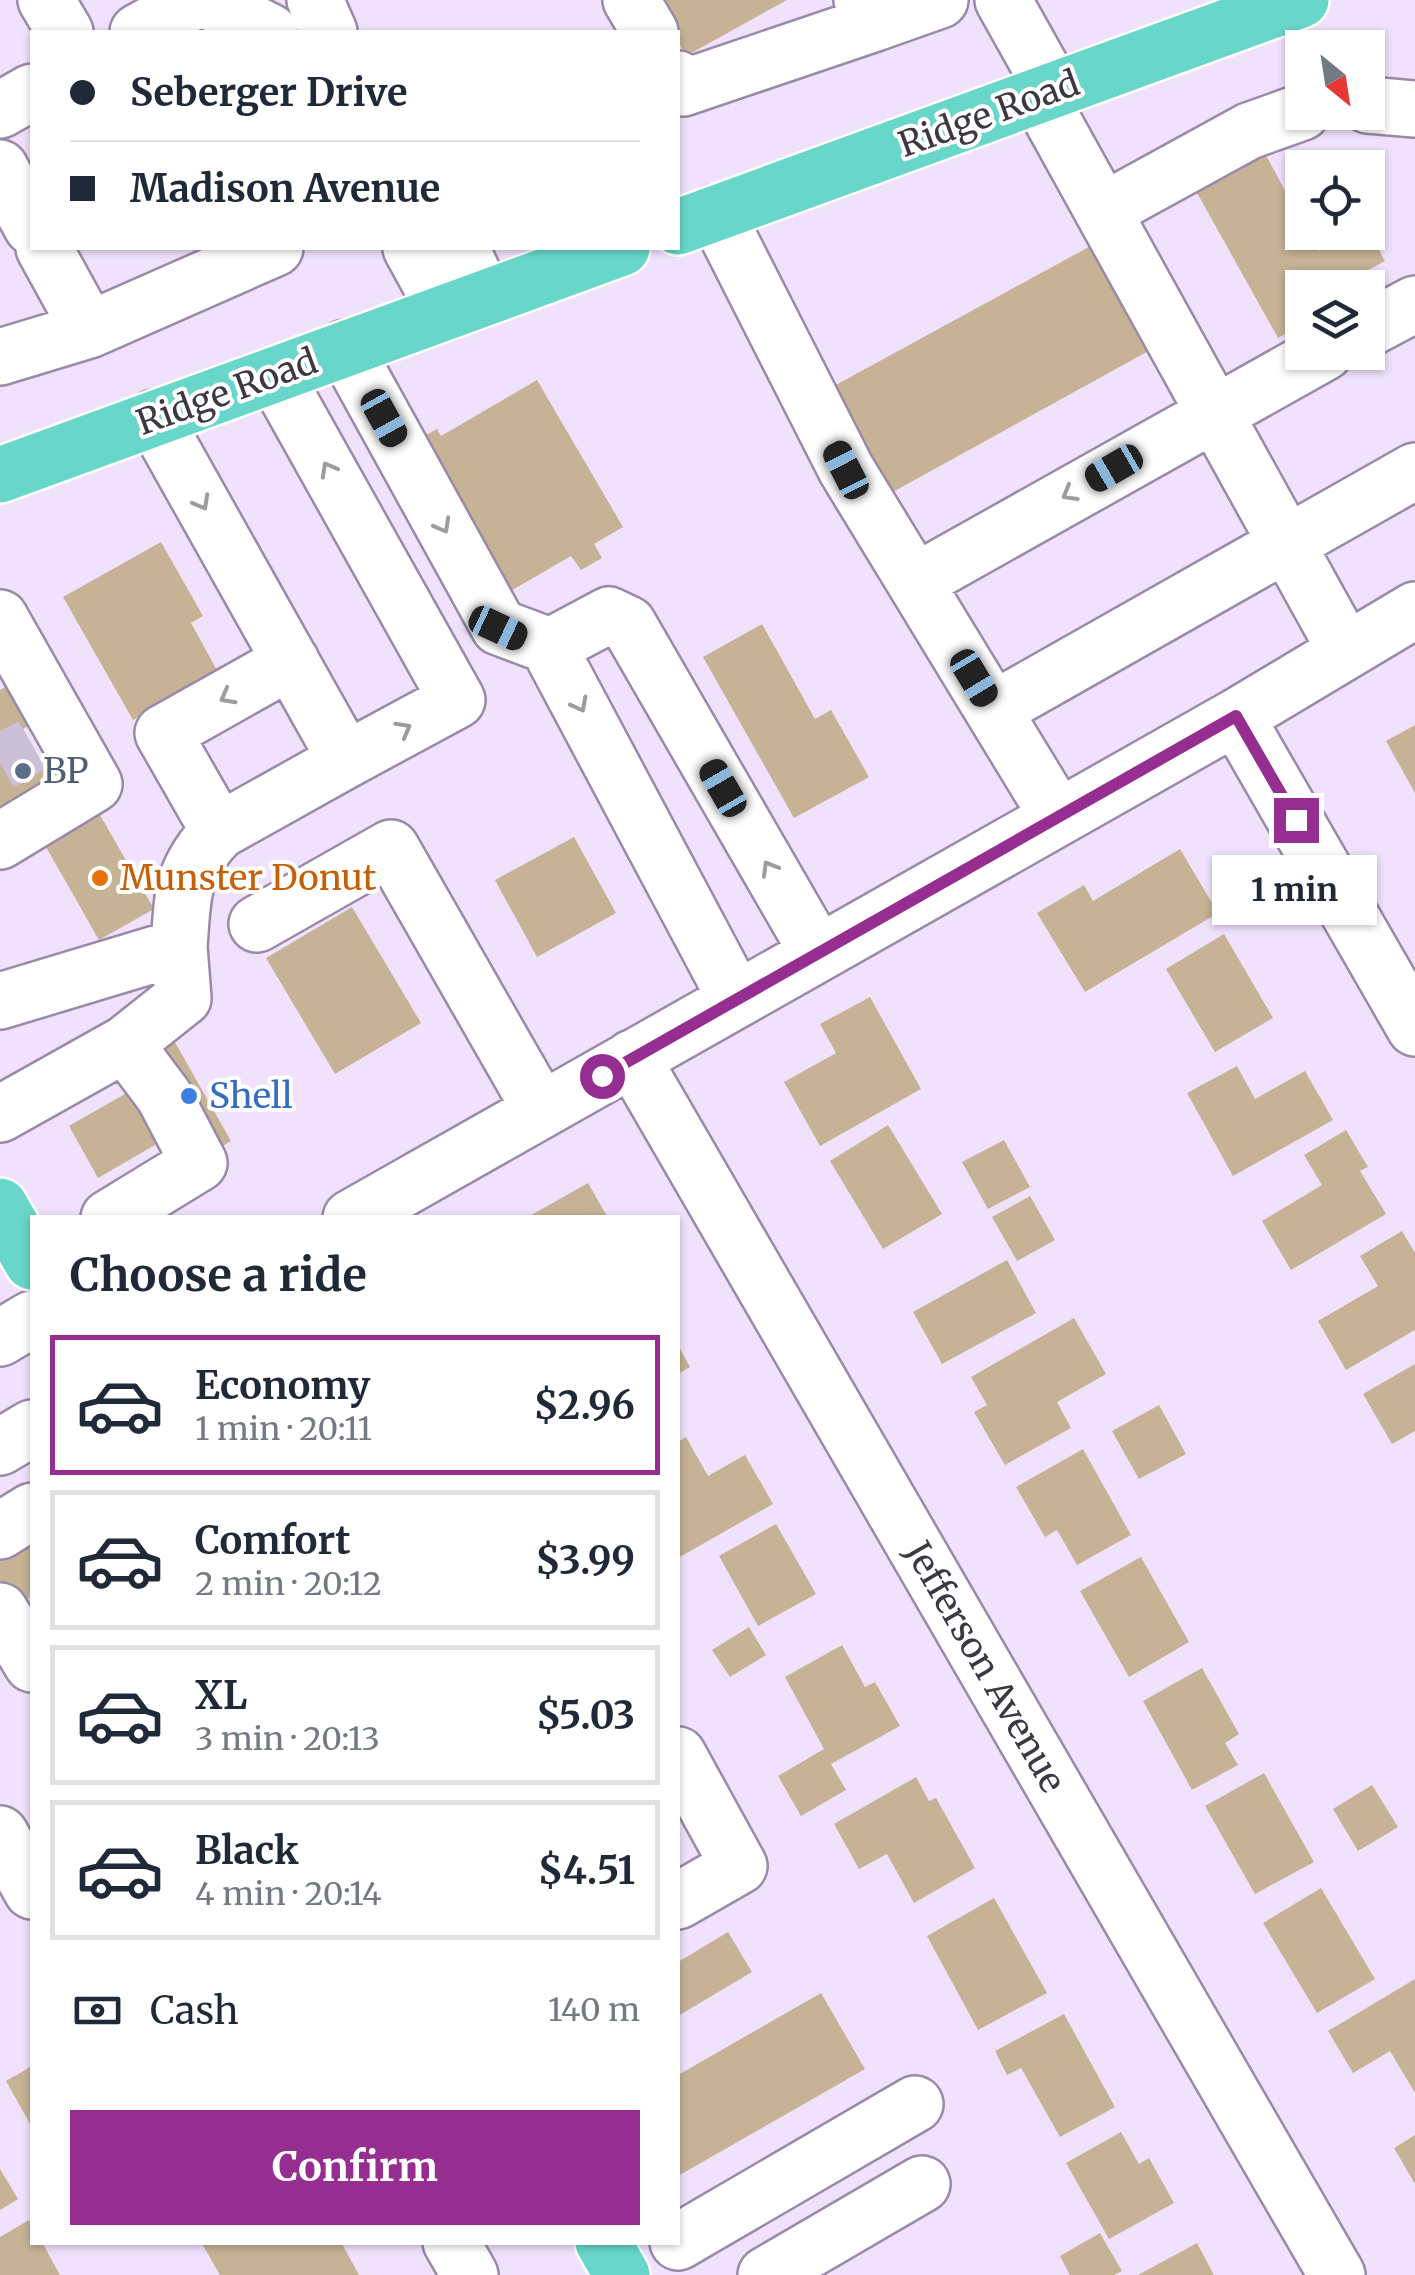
<!DOCTYPE html>
<meta charset="utf-8">
<style>
body{margin:0;font-family:Merriweather,serif;background:#f2f2f3;color:#1f2937;height:100vh;display:flex;flex-direction:column;font-size:38px;white-space:nowrap}
*{box-sizing:border-box;margin:0}
p{font-size:32px;color:#747a83}
.icon{flex:none;width:55px;height:55px;fill:none;stroke:currentColor;stroke-width:2;stroke-linecap:round;stroke-linejoin:round}
.map{position:relative;flex:1;overflow:hidden}
.side{position:absolute;left:30px;top:1215px;width:650px;height:1030px;display:flex;flex-direction:column;background:#fff;border-radius:0px;box-shadow:0 2px 8px #0004}
.side>*{flex:none}
.guide{position:absolute;left:30px;top:30px;width:650px;height:220px;border-radius:0px;box-shadow:0 2px 8px #0004;display:grid;align-content:center;height:220px;padding:0 40px;background:#fff}
.needle{width:65px;rotate:150deg}
.tools{position:absolute;left:1285px;top:30px;display:grid;gap:20px}
.tools a{display:grid;place-items:center;width:100px;height:100px;border-radius:0px;background:#fff;box-shadow:0 2px 8px #0004;font-size:50px}
.end{position:absolute;width:45px;height:45px;margin:-22px;border:12px solid #962d91;background:#fff;box-shadow:0 0 0 5px #fff}
.from{border-radius:50%}
.bubble{position:absolute;height:70px;border-radius:0px;background:#fff;box-shadow:0 2px 8px #0004;font-size:32px;font-weight:700;line-height:70px;text-align:center}
.car{position:absolute;width:30px;height:60px;margin:-30px -15px;border-radius:12px;box-shadow:0 0 8px 2px #0007;background:linear-gradient(#222 24%,#8ab4d8 0 40%,#222 0 76%,#8ab4d8 0 86%,#222 0)}
.guide b{display:flex;align-items:center;gap:35px;height:95px;font-size:38px}
.guide b+b{border-top:2px solid #e0e1e3}
.guide i{width:25px;height:25px;background:#1f2937}
ul{padding:0;list-style:none}
li{display:flex;align-items:center;gap:30px;height:140px;margin:0 20px 15px;padding:0 20px;border:5px solid #e0e1e3;border-radius:0px}
li div{flex:1}
li b{display:block;font-size:38px}
li em{font-style:normal;font-weight:700}
li.active{border-color:#962d91}
li>.icon{width:90px;height:90px;stroke-width:1.5}
h2{padding:0 40px;font-size:45px;line-height:120px}
.pay{display:flex;align-items:center;gap:25px;height:110px;padding:0 40px;font-size:38px}
.pay p{margin-inline-start:auto}
.button{display:flex;gap:20px;margin-top:auto;padding:20px 40px}
.button a{flex:1;height:115px;border-radius:0px;background:#962d91;color:#fff;font-size:40px;font-weight:700;line-height:115px;text-align:center}
.map>svg:first-child{display:block}
</style>
<div class="map">
<svg width="1415" height="2275" viewBox="0 0 1415 2275">
<rect width="100%" height="100%" fill="#f0e2fd"/>
<path fill="#c6b396" d="M655,0H787L686,56L678,41V32H673Z
M1256,137L1302,222V232H1308L1319,251L1353,232H1369L1385,261L1343,284L1345,288H1302V324L1278,338L1187,175Z
M1096,243L1154,348L882,498L823,392Z
M537,380L623,527L594,544L602,558L581,570L571,556L502,596L412,443L437,429L441,436Z
M161,542L203,616L191,623L218,672L133,720L63,597Z
M762,624L815,719L831,710L869,777L794,818L703,657Z
M22,678L43,717L23,729L61,797L0,815V690Z
M1415,725V793L1386,741Z
M100,815L154,909L99,940L46,847Z
M574,837L616,913L537,957L495,880Z
M1180,849L1218,913L1085,992L1037,913L1084,885L1093,901Z
M352,907L421,1023L335,1074L266,958Z
M1224,934L1273,1018L1215,1052L1166,969Z
M870,997L921,1089L820,1146L784,1082L836,1053L820,1024Z
M172,1037L231,1141L206,1156L146,1052Z
M1237,1066L1255,1099L1305,1071L1333,1120L1233,1176L1187,1093Z
M144,1083L174,1134L98,1178L69,1126Z
M888,1125L942,1214L883,1249L830,1161Z
M1346,1130L1368,1167L1360,1171L1386,1214L1291,1270L1262,1221L1322,1185L1304,1155Z
M1004,1140L1030,1187L988,1209L962,1162Z
M588,1183L608,1218H526Z
M1030,1196L1055,1240L1017,1261L992,1217Z
M1402,1231L1415,1253V1330L1346,1370L1318,1321L1378,1286L1360,1256Z
M1007,1260L1036,1313L942,1364L913,1312Z
M1074,1318L1106,1374L1057,1402L1071,1428L1005,1465L974,1412L987,1405L971,1377Z
M678,1345L690,1367L678,1374Z
M1415,1364V1431L1392,1444L1363,1394Z
M1159,1405L1186,1454L1139,1479L1112,1431Z
M686,1437L708,1476L745,1455L773,1504L678,1558V1442Z
M1083,1449L1131,1535L1077,1565L1057,1530L1045,1537L1016,1487Z
M776,1524L816,1594L758,1626L719,1556Z
M32,1528V1596L14,1608L0,1586V1549Z
M1141,1557L1189,1642L1129,1677L1080,1591Z
M749,1627L766,1655L730,1677L712,1650Z
M842,1645L865,1687L875,1682L900,1726L831,1764L846,1790L801,1816L778,1776L824,1749L785,1677Z
M1202,1668L1239,1734L1225,1743L1238,1765L1192,1790L1143,1701Z
M1264,1773L1314,1862L1255,1894L1205,1806Z
M916,1777L929,1801L936,1798L975,1868L914,1903L887,1854L859,1869L834,1824Z
M1372,1785L1398,1827L1358,1851L1333,1809Z
M1321,1888L1375,1979L1317,2013L1263,1923Z
M994,1898L1047,1993L978,2030L927,1936Z
M728,1932L752,1972L678,2016V1962Z
M1415,1979V2093L1390,2051L1353,2073L1328,2031Z
M821,1993L865,2069L678,2176V2075Z
M1064,2014L1115,2107L1060,2137L1021,2068L1007,2075L995,2051Z
M32,2066V2123L30,2124L6,2081Z
M1121,2132L1139,2164L1149,2158L1174,2203L1109,2239L1066,2163Z
M1415,2135V2184L1394,2148Z
M0,2169L18,2199L0,2210Z
M29,2220L32,2227V2242H42L60,2275H0V2237Z
M1100,2233L1122,2271L1114,2275H1070L1060,2256Z
M201,2242H341L359,2275H220Z
M1197,2243L1214,2275H1138Z"/>
<g fill="none" stroke-linecap="round" stroke-linejoin="round">
<path stroke="#ccc0d8" stroke-width="55" stroke-dasharray="55 28" stroke-linecap="butt" d="M0,763L32,745"/>
<g stroke="#9a89a8" stroke-width="60">
<path id="minor" d="M46,0L65,32
M207,0L270,32
M315,0L329,32
M631,0L650,32
M1003,0L1054,91
M875,23L940,0
M138,32L196,0
M678,79L683,88L875,23L862,0
M1039,96L1346,651
M1368,105L1415,109
M0,110L32,92
M0,168L32,227
M1103,211L1249,131L1302,112
M716,213L846,469L1058,817
M44,248L89,330
M411,248L446,312
M461,248L484,298
M1368,329L1415,304
M345,348L499,627L555,648
M0,357L89,330L275,248
M154,418L346,760L457,700L275,375
M915,582L1325,352
M0,618L94,784L0,841
M291,661L163,733L219,831L346,760
M993,710L1415,471
M1236,717L1415,1028
M257,924L391,848L541,1110
M179,947C183,895 180,871 219,831
M736,999L554,657L555,648L562,640L609,615L628,624L818,953
M0,1001L179,947L183,998L125,1044
M632,1058L1337,2275
M0,1114L125,1044L164,1096L199,1163L109,1218
M351,1218L1236,717L1415,610
M0,1338L32,1319
M0,1447L32,1428
M0,1531L32,1511
M0,1611L32,1664
M678,1755L739,1866L678,1901
M0,1834L32,1891
M451,2242L470,2275
M678,2242L915,2104
M766,2275L922,2184"/>
</g>
<g stroke="#fff" stroke-width="60">
<path id="major" d="M678,227L1301,0
M0,475L622,248
M0,1206L32,1262
M603,2242L622,2275"/>
</g>
<use href="#minor" stroke="#fff" stroke-width="55"/>
<use href="#major" stroke="#68d6c8" stroke-width="55"/>
</g>
<defs><path id="oneway-chevron" d="M-2-3.5L2.5 0L-2 3.5" fill="none" stroke-width="1.6" stroke-linecap="round" stroke-linejoin="round" transform="scale(2.5)"/></defs>
<g stroke="#9e9aa1">
<use href="#oneway-chevron" transform="translate(328 469) rotate(-119)"/>
<use href="#oneway-chevron" transform="translate(1069 494) rotate(150)"/>
<use href="#oneway-chevron" transform="translate(202 503) rotate(61)"/>
<use href="#oneway-chevron" transform="translate(443 526) rotate(61)"/>
<use href="#oneway-chevron" transform="translate(227 697) rotate(151)"/>
<use href="#oneway-chevron" transform="translate(580 705) rotate(62)"/>
<use href="#oneway-chevron" transform="translate(404 729) rotate(-29)"/>
<use href="#oneway-chevron" transform="translate(769 868) rotate(-120)"/>
</g>
<g fill="none" stroke-linecap="round" stroke-linejoin="round">
<path stroke="#962d91" stroke-width="12" d="M602,1076L1236,716L1296,820"/>
</g>
<circle fill="#5c6f8a" stroke="#fff" stroke-width="4" cx="23" cy="771" r="10"/>
<circle fill="#e8710a" stroke="#fff" stroke-width="4" cx="100" cy="878" r="10"/>
<circle fill="#3f7fe0" stroke="#fff" stroke-width="4" cx="189" cy="1096" r="10"/>
<g text-anchor="middle" dominant-baseline="central" stroke-width="8" stroke-linejoin="round" paint-order="stroke">
<g font-size="35" fill="#3d3643" stroke="#fff">
<text transform="translate(989 114) rotate(-20)">Ridge Road</text>
<text transform="translate(227 392) rotate(-20)">Ridge Road</text>
<text transform="translate(985 1667) rotate(60)">Jefferson Avenue</text>
</g>
<g font-size="35" fill="#4e5e75" stroke="#fff" text-anchor="start">
<text x="43" y="771">BP</text>
</g>
<g font-size="35" fill="#c56008" stroke="#fff" text-anchor="start">
<text x="120" y="878">Munster Donut</text>
</g>
<g font-size="35" fill="#366cbe" stroke="#fff" text-anchor="start">
<text x="209" y="1096">Shell</text>
</g>
</g>
</svg>
<div class="tools">
<a><svg class="needle" viewBox="-14 -14 28 28"><path d="M0-13l5 13h-10z" fill="#e53935"/><path d="M0 13l5-13h-10z" fill="#747a83"/></svg></a>
<a><svg class="icon" aria-label="locate" viewBox="0 0 24 24"><circle cx="12" cy="12" r="6"/><path d="M12 2v4M12 18v4M2 12h4M18 12h4"/></svg></a>
<a><svg class="icon" aria-label="layers" viewBox="0 0 24 24"><path d="M12 4l9 5-9 5-9-5zM3 14l9 5 9-5"/></svg></a>
</div>
<i class="end from" style="left:602px;top:1076px"></i>
<i class="end" style="left:1296px;top:820px"></i>
<div class="bubble" style="left:1212px;top:855px;width:165px">1 min</div>
<i class="car" style="left:384px;top:418px;rotate:151deg"></i>
<i class="car" style="left:1114px;top:468px;rotate:240deg"></i>
<i class="car" style="left:846px;top:470px;rotate:333deg"></i>
<i class="car" style="left:498px;top:628px;rotate:115deg"></i>
<i class="car" style="left:974px;top:678px;rotate:149deg"></i>
<i class="car" style="left:723px;top:788px;rotate:330deg"></i>
<div class="guide">
<b><i class="from"></i>Seberger Drive</b>
<b><i></i>Madison Avenue</b>
</div>
<section class="side">
<h2>Choose a ride</h2>
<ul>
<li class="active"><svg class="icon" aria-label="car" viewBox="0 0 24 24"><path d="M5 17H2v-5l4-1 3-4h7l3 4 3 1v5h-3M9 17h6M6 11h13"/><circle cx="7" cy="17" r="2"/><circle cx="17" cy="17" r="2"/></svg><div><b>Economy</b><p>1 min · 20:11</p></div><em>$2.96</em></li>
<li><svg class="icon" aria-label="car" viewBox="0 0 24 24"><path d="M5 17H2v-5l4-1 3-4h7l3 4 3 1v5h-3M9 17h6M6 11h13"/><circle cx="7" cy="17" r="2"/><circle cx="17" cy="17" r="2"/></svg><div><b>Comfort</b><p>2 min · 20:12</p></div><em>$3.99</em></li>
<li><svg class="icon" aria-label="car" viewBox="0 0 24 24"><path d="M5 17H2v-5l4-1 3-4h7l3 4 3 1v5h-3M9 17h6M6 11h13"/><circle cx="7" cy="17" r="2"/><circle cx="17" cy="17" r="2"/></svg><div><b>XL</b><p>3 min · 20:13</p></div><em>$5.03</em></li>
<li><svg class="icon" aria-label="car" viewBox="0 0 24 24"><path d="M5 17H2v-5l4-1 3-4h7l3 4 3 1v5h-3M9 17h6M6 11h13"/><circle cx="7" cy="17" r="2"/><circle cx="17" cy="17" r="2"/></svg><div><b>Black</b><p>4 min · 20:14</p></div><em>$4.51</em></li>
</ul>
<div class="pay"><svg class="icon" aria-label="cash" viewBox="0 0 24 24"><path d="M3 7h18v10H3z"/><circle cx="12" cy="12" r="2"/></svg>Cash<p>140 m</p></div>
<div class="button"><a>Confirm</a></div>
</section>
</div>
